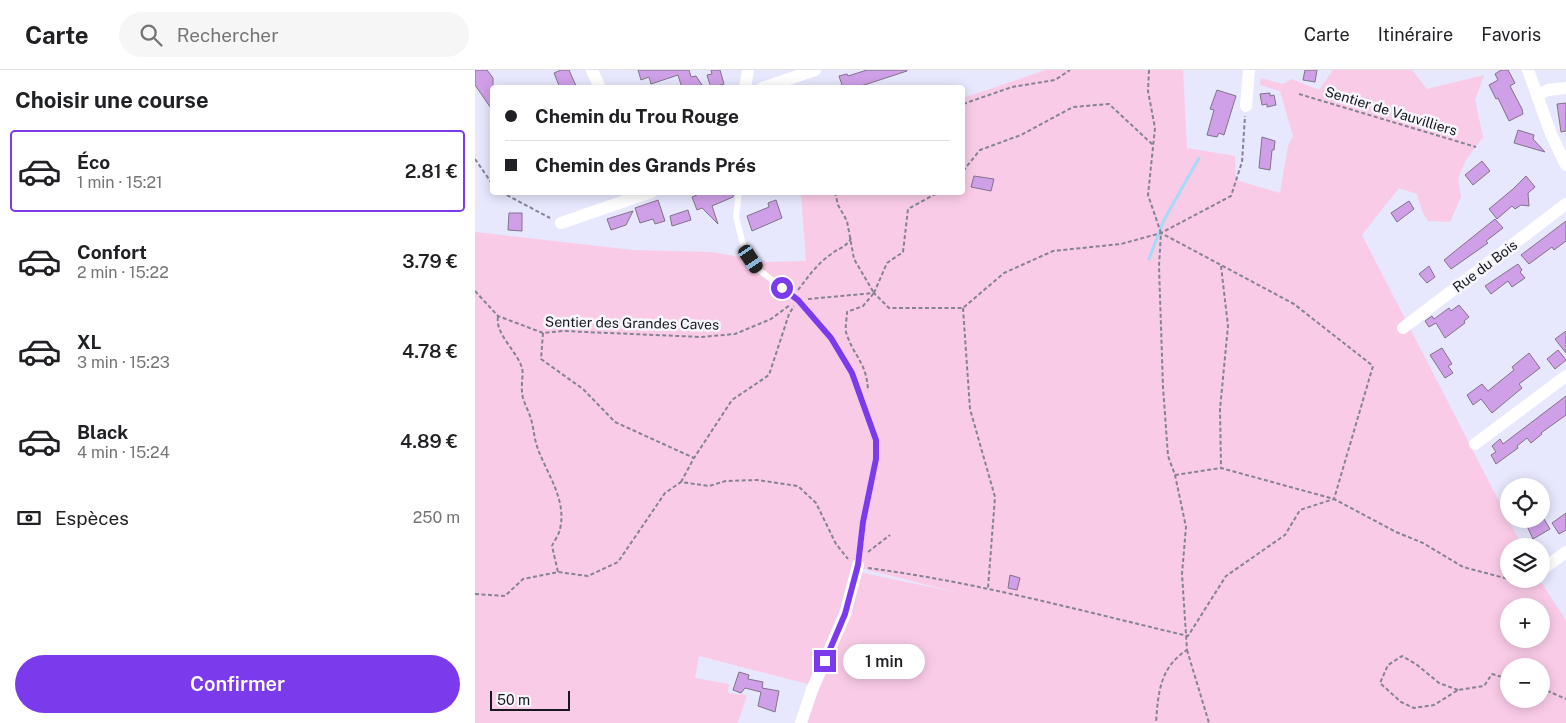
<!DOCTYPE html>
<html lang="fr">
<meta charset="utf-8">
<style>
body{margin:0;font-family:"Public Sans",sans-serif;background:#f6f6f6;color:#202124;height:100vh;display:flex;flex-direction:column;font-size:19px;white-space:nowrap}
*{box-sizing:border-box;margin:0}
p{font-size:16px;color:#757577}
.icon{flex:none;width:28px;height:28px;fill:none;stroke:currentColor;stroke-width:2;stroke-linecap:round;stroke-linejoin:round}
.map{position:relative;flex:1;overflow:hidden}
.drawer{display:flex;flex-direction:column;background:#fff;width:475px}
.drawer>*{flex:none}
.guide{position:absolute;left:15px;top:15px;width:475px;height:110px;border-radius:5px;box-shadow:0 2px 12px #0003;display:grid;align-content:center;height:110px;padding:0 15px;background:#fff}
.fabs{position:absolute;left:1025px;top:408px;display:grid;gap:10px}
.fabs a{display:grid;place-items:center;width:50px;height:50px;border-radius:50%;background:#fff;box-shadow:0 2px 12px #0003;font-size:25px}
.scale{position:absolute;left:15px;bottom:12px;width:80px;box-sizing:border-box;padding-left:5px;border:2px solid #171720;border-top:0;font-size:14px;line-height:18px;white-space:nowrap;color:#171720;-webkit-text-stroke:4px #f6f6fc;paint-order:stroke}
.end{position:absolute;width:22px;height:22px;margin:-11px;border:6px solid #7c3aed;background:#fff;box-shadow:0 0 0 2px #fff}
.from{border-radius:50%}
.bubble{position:absolute;height:35px;border-radius:18px;background:#fff;box-shadow:0 2px 12px #0003;font-size:16px;font-weight:600;line-height:35px;text-align:center}
.car{position:absolute;width:15px;height:30px;margin:-15px -8px;border-radius:6px;box-shadow:0 0 4px 1px #0007;background:linear-gradient(#222 24%,#8ab4d8 0 40%,#222 0 76%,#8ab4d8 0 86%,#222 0)}
.guide b{display:flex;align-items:center;gap:18px;height:48px;font-size:19px}
.guide b+b{border-top:1px solid #e0e0e0}
.guide i{width:12px;height:12px;background:#202124}
ul{padding:0;list-style:none}
li{display:flex;align-items:center;gap:15px;height:82px;margin:0 10px 8px;padding:0 5px;border:2px solid transparent;border-radius:5px}
li div{flex:1}
li b{display:block;font-size:19px}
li em{font-style:normal;font-weight:600}
li.selected{border-color:#7c3aed}
li>.icon{width:45px;height:45px;stroke-width:1.5}
h2{padding:0 15px;font-size:22px;line-height:60px}
.pay{display:flex;align-items:center;gap:12px;height:55px;padding:0 15px;font-size:19px}
.pay p{margin-inline-start:auto}
.primary-button{display:flex;gap:10px;margin-top:auto;padding:10px 15px}
.primary-button a{flex:1;height:58px;border-radius:30px;background:#7c3aed;color:#fff;font-size:20px;font-weight:600;line-height:58px;text-align:center}
header{display:flex;align-items:center;gap:30px;box-sizing:border-box;height:70px;padding:0 25px;background:#fff;border-bottom:1px solid #e0e0e0}
header strong{font-size:24px}
nav{display:flex;gap:28px;margin-inline-start:auto;font-size:18px}
.search{width:350px;height:45px;background:#f6f6f6;display:flex;align-items:center;gap:12px;box-sizing:border-box;padding:0 18px;border-radius:28px;color:#757577;font-size:19px}
main{display:flex;flex:1;min-height:0}
.map>svg:first-child{display:block}
</style>
<header>
<strong>Carte</strong>
<div class="search"><svg class="icon" aria-label="search" viewBox="0 0 24 24"><circle cx="10" cy="10" r="6"/><path d="M15 15l6 6"/></svg>Rechercher</div>
<nav><a>Carte</a><a>Itinéraire</a><a>Favoris</a></nav>
</header>
<main>
<section class="drawer">
<h2>Choisir une course</h2>
<ul>
<li class="selected"><svg class="icon" aria-label="car" viewBox="0 0 24 24"><path d="M5 17H2v-5l4-1 3-4h7l3 4 3 1v5h-3M9 17h6M6 11h13"/><circle cx="7" cy="17" r="2"/><circle cx="17" cy="17" r="2"/></svg><div><b>Éco</b><p>1 min · 15:21</p></div><em>2.81 €</em></li>
<li><svg class="icon" aria-label="car" viewBox="0 0 24 24"><path d="M5 17H2v-5l4-1 3-4h7l3 4 3 1v5h-3M9 17h6M6 11h13"/><circle cx="7" cy="17" r="2"/><circle cx="17" cy="17" r="2"/></svg><div><b>Confort</b><p>2 min · 15:22</p></div><em>3.79 €</em></li>
<li><svg class="icon" aria-label="car" viewBox="0 0 24 24"><path d="M5 17H2v-5l4-1 3-4h7l3 4 3 1v5h-3M9 17h6M6 11h13"/><circle cx="7" cy="17" r="2"/><circle cx="17" cy="17" r="2"/></svg><div><b>XL</b><p>3 min · 15:23</p></div><em>4.78 €</em></li>
<li><svg class="icon" aria-label="car" viewBox="0 0 24 24"><path d="M5 17H2v-5l4-1 3-4h7l3 4 3 1v5h-3M9 17h6M6 11h13"/><circle cx="7" cy="17" r="2"/><circle cx="17" cy="17" r="2"/></svg><div><b>Black</b><p>4 min · 15:24</p></div><em>4.89 €</em></li>
</ul>
<div class="pay"><svg class="icon" aria-label="cash" viewBox="0 0 24 24"><path d="M3 7h18v10H3z"/><circle cx="12" cy="12" r="2"/></svg>Espèces<p>250 m</p></div>
<div class="primary-button"><a>Confirmer</a></div>
</section>
<div class="map">
<svg width="1091" height="653" viewBox="0 0 1091 653">
<rect width="100%" height="100%" fill="#e7e7fd"/>
<path fill="#facbe7" fill-rule="evenodd" d="M571,0H708L712,78L760,86L761,110L805,123L813,76L818,66L805,21L785,15L786,8L808,14L817,9L844,20L858,0H937L952,19L1009,5L1000,30L1008,67L991,90L983,108L986,127L975,152L953,151L947,141L942,124L924,118L887,165L1047,476H1034V509H1064L1091,550V653H330L384,502L484,523L381,497L367,543L333,614L224,586L220,608L254,614L253,623L272,625L263,653H0V162L158,180L237,182L293,192L331,191L326,123L488,122V28ZM1034,536H1066V569H1034ZM1034,596H1066V629H1034Z"/>
<g fill="none" stroke-linecap="round" stroke-linejoin="round">
<path stroke="#a5dbf7" stroke-width="3" d="M674,189L689,150L724,88"/>
</g>
<path fill="#cf9fe7" stroke="#817388" d="M0,0H12L18,8V41L0,15Z
M86,0H94L102,18H85L79,3Z
M163,0H214L216,7L221,6L227,15L207,18L203,5L176,14L174,7L166,10Z
M236,0H245L249,14L236,18L232,5L237,4Z
M392,0H432V1L380,18H368L364,6L372,4L373,6Z
M830,0H842L840,12L828,10Z
M1026,0H1033L1040,13L1035,16L1047,39L1048,44L1034,51L1023,28L1021,29L1014,15L1023,10L1020,4Z
M742,20L761,26L749,65L744,63L742,67L732,65L739,40L735,39Z
M795,23V26L799,25L801,35L792,37V34L787,35L785,24Z
M1091,33V61L1086,62L1082,34Z
M1043,60L1059,65L1058,69L1070,82L1039,73Z
M787,67L800,71L799,80H797L795,100L784,98Z
M1007,91L1015,101L998,115L990,105Z
M499,106L519,109L516,121L496,117Z
M1051,106L1060,117L1053,123L1054,136L1046,135L1040,139L1037,136L1022,149L1014,139L1038,119Z
M222,122H259L258,127L237,136L243,154L227,138L222,140L217,127L222,125Z
M183,130L190,151L180,154L178,149L165,153L160,138Z
M301,130L307,148L277,161L272,146L294,137L293,133Z
M934,131L939,139L922,152L916,143Z
M213,140L216,150L197,156L195,146Z
M158,141L151,155L136,160L132,149Z
M34,143H47V161L33,160Z
M1020,149L1028,158L1011,171L1013,173L976,199L969,190Z
M1091,151V171L1079,180L1077,177L1054,194L1046,185Z
M1043,194L1047,200L1045,202L1050,208L1037,217L1033,211L1016,224L1010,216Z
M954,196L960,207L952,213L944,204Z
M984,235L994,247L989,251L990,253L970,268L961,253L954,257L950,251L957,246L959,249L974,238L976,241Z
M1091,261V283L1080,269Z
M967,278L977,294L973,296L978,303L970,308L955,285Z
M1083,280L1091,290L1080,299L1072,289Z
M1054,283L1065,298L1044,314L1047,318L1017,343L1006,329L998,335L992,325L1007,314L1013,321L1039,300L1037,297Z
M1091,326V345L1066,363L1067,364L1056,373L1052,368L1042,376L1043,378L1021,394L1016,385L1021,382L1017,376L1025,369L1028,374Z
M1091,443V460L1084,464L1077,453Z
M1052,449H1069L1075,459L1058,469L1051,454L1054,452Z
M535,505L545,508L542,520L533,518Z
M264,602L274,605L273,609L288,612L287,618L304,621L300,642L283,636L286,622L270,618L266,623L258,620Z"/>
<g fill="none" stroke-linecap="round" stroke-linejoin="round">
<path stroke="#838393" stroke-width="2" stroke-dasharray="4 2.5" stroke-linecap="butt" d="M674,0L673,21L680,58L673,125L686,163L684,196L688,317L693,386L700,405L711,457L707,504L712,580C685,597 683,623 681,653
M824,24L1001,77
M488,34L537,17L580,10L595,0
M0,89L18,115
M488,101L505,80L546,65L598,37L634,34L678,75
M26,122L75,148
M360,122L363,135L372,151L379,189L399,223L388,236L372,242C372,248 370,256 371,262C378,286 392,292 393,321
M746,196L753,256L745,339L746,398
M323,220C333,207 342,194 355,185C363,178 371,178 376,168
M0,221L23,246L68,263L88,261L226,267L260,264L296,249L315,235
M399,223L412,193L428,182L433,139L464,122
M333,229L399,223L414,238H488L529,203L578,181L646,174L686,163L756,126L767,92L770,46
M488,238L495,339L520,427L513,518
M23,247C20,264 42,281 47,298C49,305 45,316 48,328C50,335 54,342 56,349C59,359 59,369 63,379C72,404 92,430 85,459C84,465 79,471 77,476L83,502
M68,263L66,289L108,319L140,352L219,388
M700,405L746,398L859,429L921,462L948,473L988,497L1041,511L1047,509
M206,412L219,388L257,330L294,305L314,244L319,236
M393,482L415,465
M393,498C501,512 607,541 713,566L751,506L810,465L825,440L859,429L898,296L819,234L686,163
M0,524L30,526L48,509L83,502L113,506L143,492L190,423L206,412L234,416L251,411L282,410L323,416L341,433L361,474L373,489
M712,580L734,653
M1066,618L1091,629
M983,620L964,613L941,594L927,586L913,595L905,613L926,632L939,638L959,635L983,620L1009,616L1017,604L1034,609"/>
<path stroke="#fff" stroke-width="6" d="M264,122L261,147L269,178L284,200L323,230L356,268L377,303L401,370V389L388,452L383,495"/>
<path stroke="#fff" stroke-width="12" d="M117,0L125,18
M1053,0L1076,64L1091,95
M270,18L273,0
M287,18L340,0
M1063,25L1073,20L1091,18
M771,36L774,0
M86,153L176,122
M928,258L1091,134
M1000,374L1091,306
M1068,499L1091,482
M326,653L337,620L370,544L383,495"/>
</g>
<g fill="none" stroke-linecap="round" stroke-linejoin="round">
<path stroke="#7c3aed" stroke-width="6" d="M307,218L323,230L356,268L377,303L401,370V389L388,452L383,495L370,544L350,591"/>
</g>
<g text-anchor="middle" dominant-baseline="central" stroke-width="5" stroke-linejoin="round" paint-order="stroke">
<g font-size="14" fill="#171720" stroke="#f6f6fc">
<text transform="translate(916 41) rotate(17)">Sentier de Vauvilliers</text>
<text transform="translate(1010 196) rotate(-37)">Rue du Bois</text>
<text transform="translate(157 253) rotate(1)">Sentier des Grandes Caves</text>
</g>
</g>
</svg>
<div class="fabs">
<a><svg class="icon" aria-label="locate" viewBox="0 0 24 24"><circle cx="12" cy="12" r="6"/><path d="M12 2v4M12 18v4M2 12h4M18 12h4"/></svg></a>
<a><svg class="icon" aria-label="layers" viewBox="0 0 24 24"><path d="M12 4l9 5-9 5-9-5zM3 14l9 5 9-5"/></svg></a>
<a>+</a>
<a>−</a>
</div>
<div class="scale">50 m</div>
<i class="end from" style="left:307px;top:218px"></i>
<i class="end" style="left:350px;top:591px"></i>
<div class="bubble" style="left:368px;top:574px;width:82px">1 min</div>
<i class="car" style="left:276px;top:189px;rotate:146deg"></i>
<div class="guide">
<b><i class="from"></i>Chemin du Trou Rouge</b>
<b><i></i>Chemin des Grands Prés</b>
</div>
</div>
</main>
